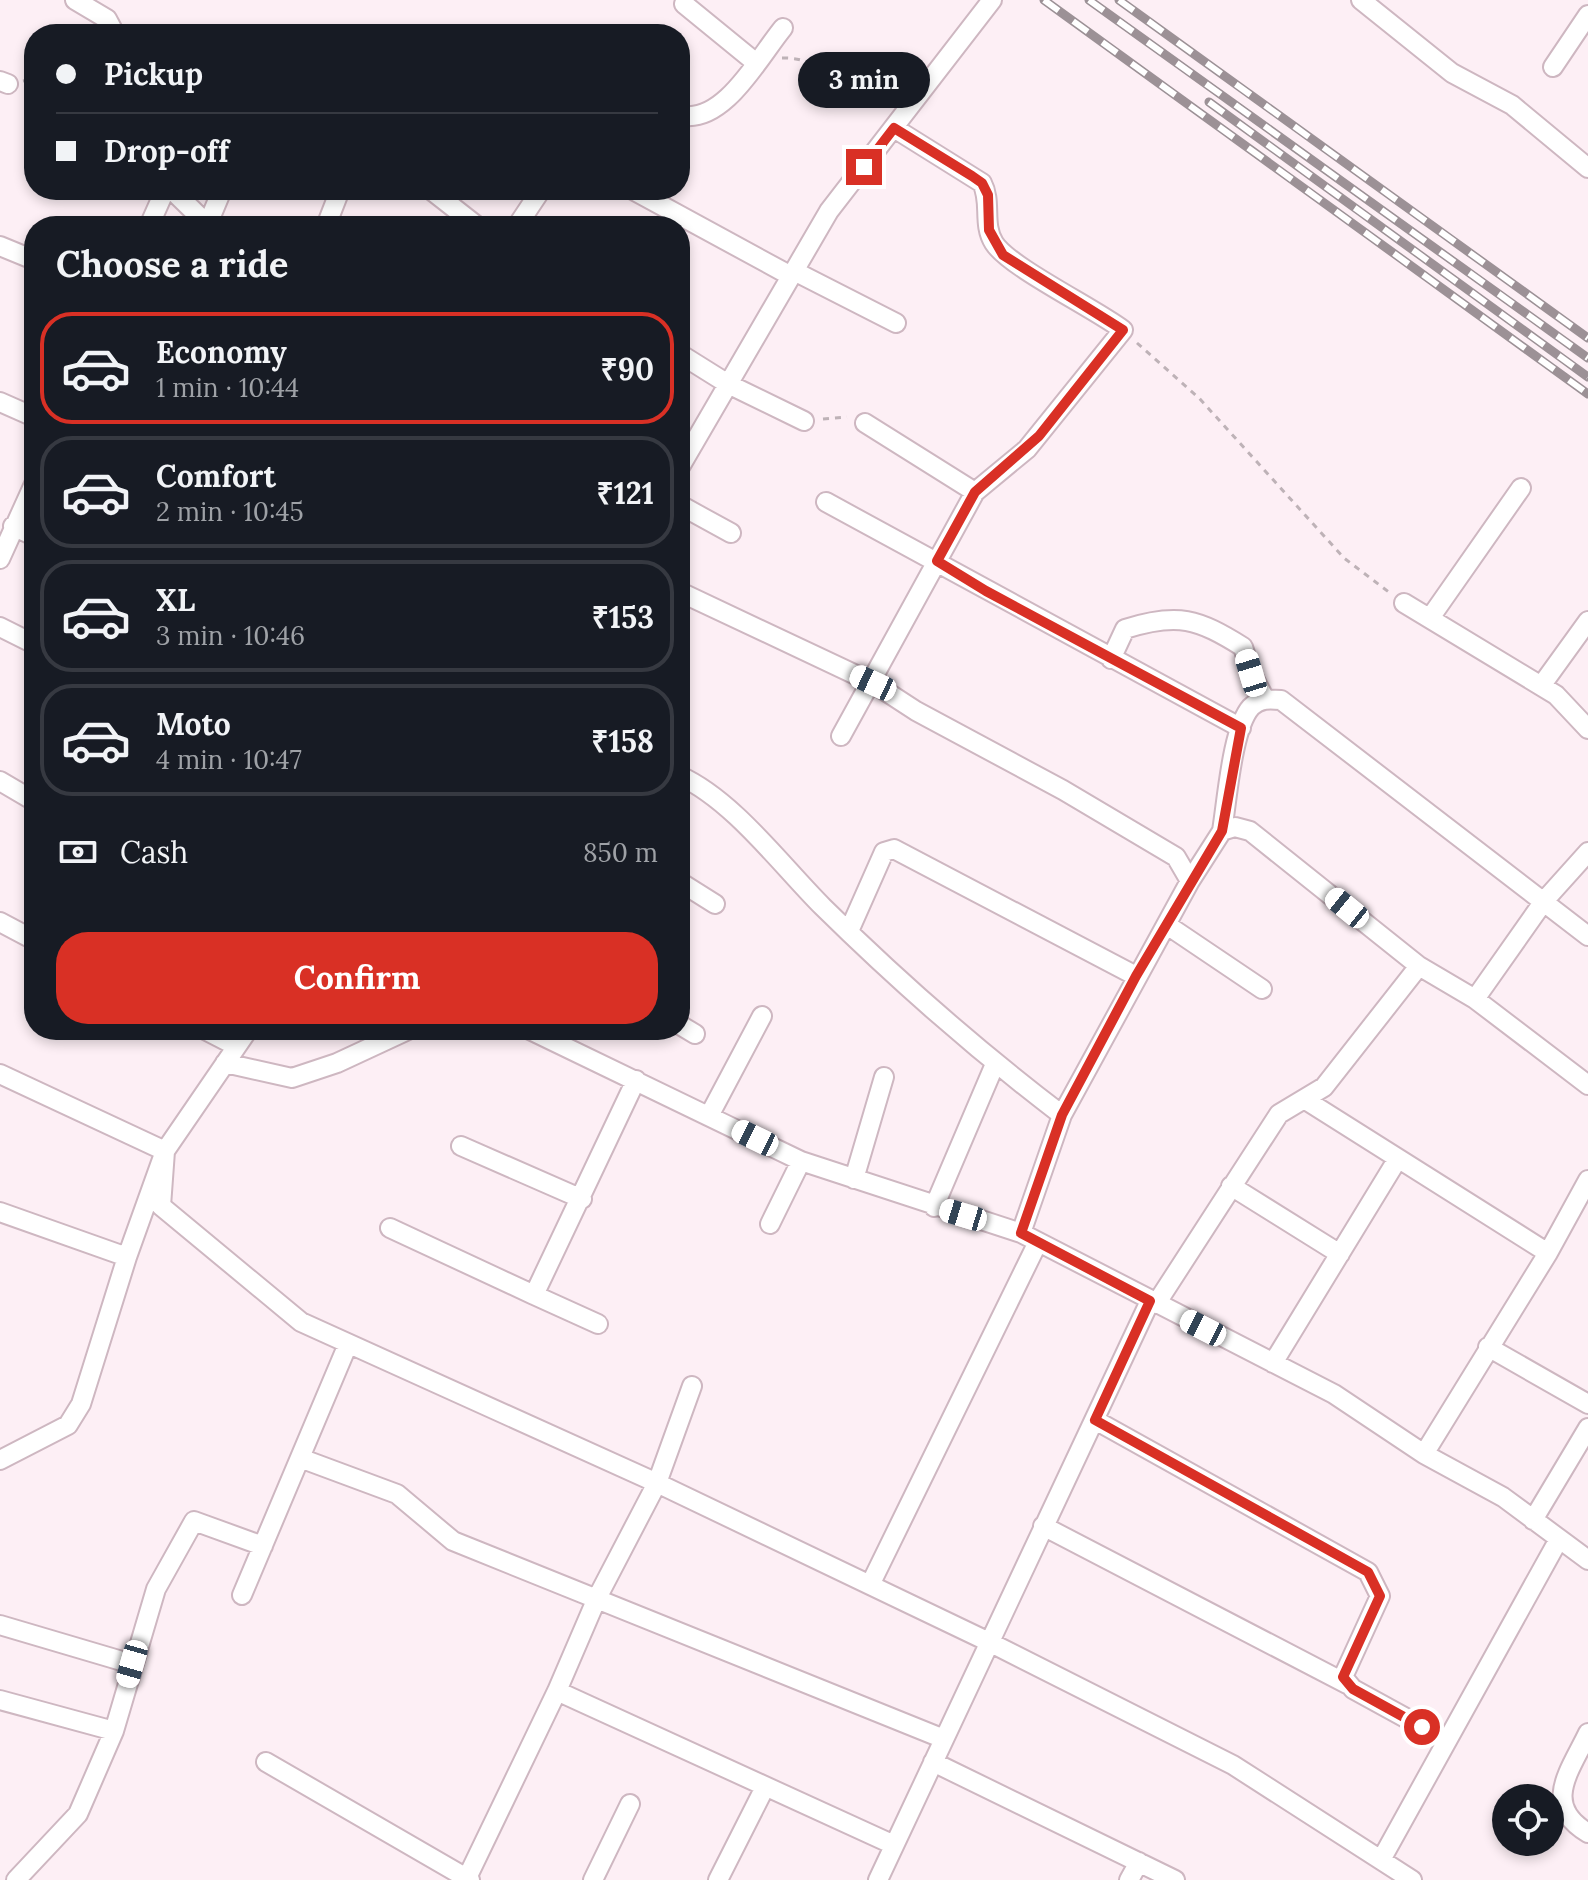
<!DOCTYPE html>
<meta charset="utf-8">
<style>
body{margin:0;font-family:Lora,serif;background:#20242c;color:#f1f3f6;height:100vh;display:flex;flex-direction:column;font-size:30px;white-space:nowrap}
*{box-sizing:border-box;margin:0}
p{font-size:26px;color:#9ea1a6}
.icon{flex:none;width:44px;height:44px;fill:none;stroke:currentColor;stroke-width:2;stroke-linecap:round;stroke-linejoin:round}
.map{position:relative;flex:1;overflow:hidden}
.side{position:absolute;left:24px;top:216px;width:666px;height:824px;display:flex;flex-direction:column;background:#171b24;border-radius:32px;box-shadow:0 4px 12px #0003}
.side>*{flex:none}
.top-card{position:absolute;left:24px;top:24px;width:666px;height:176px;border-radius:32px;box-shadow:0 4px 12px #0003;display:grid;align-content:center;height:176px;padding:0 32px;background:#171b24}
.tools{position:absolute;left:1492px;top:1784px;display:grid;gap:16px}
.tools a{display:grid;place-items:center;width:72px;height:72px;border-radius:50%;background:#171b24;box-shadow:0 4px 12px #0003;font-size:40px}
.end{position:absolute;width:36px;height:36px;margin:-18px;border:10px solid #d93025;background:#fff;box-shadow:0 0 0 4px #fff}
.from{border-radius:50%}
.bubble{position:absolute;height:56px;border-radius:28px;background:#171b24;box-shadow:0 4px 12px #0003;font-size:26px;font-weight:700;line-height:56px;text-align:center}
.car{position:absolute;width:24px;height:48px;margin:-24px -12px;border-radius:10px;box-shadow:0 0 6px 2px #0007;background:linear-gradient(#fff 24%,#345 0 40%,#fff 0 76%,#345 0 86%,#fff 0)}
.top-card b{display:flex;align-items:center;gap:28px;height:76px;font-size:30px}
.top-card b+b{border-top:2px solid #363941}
.top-card i{width:20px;height:20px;background:#f1f3f6}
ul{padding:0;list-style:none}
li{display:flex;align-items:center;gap:24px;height:112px;margin:0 16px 12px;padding:0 16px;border:4px solid #363941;border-radius:32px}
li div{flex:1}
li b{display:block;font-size:30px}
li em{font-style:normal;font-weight:700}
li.selected{border-color:#d93025}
li>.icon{width:72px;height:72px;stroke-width:1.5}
h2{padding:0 32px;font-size:36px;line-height:96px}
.pay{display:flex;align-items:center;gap:20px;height:88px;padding:0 32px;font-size:30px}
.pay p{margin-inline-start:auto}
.action{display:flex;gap:16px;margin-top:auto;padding:16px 32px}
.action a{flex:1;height:92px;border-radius:32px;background:#d93025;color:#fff;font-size:32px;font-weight:700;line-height:92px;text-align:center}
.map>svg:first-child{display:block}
</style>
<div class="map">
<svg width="1588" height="1880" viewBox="0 0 1588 1880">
<rect width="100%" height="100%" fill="#fdeff5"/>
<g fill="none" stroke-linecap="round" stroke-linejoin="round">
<g stroke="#ceb7c1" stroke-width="22">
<path id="minor" d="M75,0L107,19L115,34
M1361,0L1452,73L1512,105L1588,168
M684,4L755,62
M1553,67L1588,15
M0,81L8,84
M680,115C723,126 759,57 783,28
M172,190L209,226
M431,190L477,226
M633,190L791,276
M149,226L165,190
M207,226L222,190
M326,226L340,190
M517,226L541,190
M0,246L34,260
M794,271L896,323
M680,354L728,384L804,421
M0,402L34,417
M865,423L975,492
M680,467L829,211L992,0
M826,502L1241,728
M680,505L731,533
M13,526L34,536
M0,559L34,484
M680,592L873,683L916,711L1063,790L1176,857L1190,881L1062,1115L1021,1233
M1404,603L1556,695L1588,729
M1430,618L1521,488
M0,627L34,644
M1111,659L1125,629C1178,612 1198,619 1243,647L1251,673L1265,699
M1541,686L1588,621
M841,736L975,492L1027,449L1123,330C1094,308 1009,267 994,243C982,224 992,202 982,183L894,128
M680,776C733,800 781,865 823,907C898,981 978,1051 1062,1115
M0,781L34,801
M1222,831C1227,801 1232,728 1251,707C1260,698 1270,699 1281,700L1588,936
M1190,881L1222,831L1235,827L1250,831L1419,966
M680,882L715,904
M0,922L34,940
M1167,925L1262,989
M849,931L884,852L894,849L1136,976
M1475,999L1588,1085
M680,1025L695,1034
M205,1030L236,1046
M530,1030L801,1161L1021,1233L1334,1394L1424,1454L1503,1497L1588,1560
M225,1063L292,1078L337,1063L408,1030
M0,1074L165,1151L161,1206L301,1322L657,1483L989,1642L1233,1765L1412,1880
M1304,1099L1548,1253
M709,1116L762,1016
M461,1146L582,1199
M854,1179L884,1077
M1231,1186L1340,1254
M934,1207L995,1064
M0,1212L127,1257L165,1151L248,1030
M770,1224L801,1161
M390,1228L534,1295L636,1080
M534,1295L598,1324
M1156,1304L1279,1114L1324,1087L1419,966L1475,999L1544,901L1588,852
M1488,1347L1588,1404
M1273,1363L1397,1160
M1095,1420L1368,1572L1380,1596L1343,1677L1353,1689L1446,1740
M1424,1454L1548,1253L1588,1180
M300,1458L397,1494L453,1541L944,1739
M0,1460L68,1425L81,1404L127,1257
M1533,1520L1588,1428
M1043,1526L1347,1684
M870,1585L1037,1244
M242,1595L348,1344
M0,1625L132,1664
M557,1691L894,1845
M0,1700L114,1731
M1588,1733C1570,1771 1541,1805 1588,1833
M266,1762L470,1880
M933,1762L1175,1880
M1381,1860L1559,1539
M16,1880L78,1814L114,1731L156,1589L194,1521L263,1546
M466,1880L557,1691L597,1598L657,1483L692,1386
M593,1880L630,1804
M718,1880L764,1789
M878,1880L1150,1301
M1129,1880L1139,1862"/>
</g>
<path stroke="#beb2b7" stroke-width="3" stroke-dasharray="6 6" stroke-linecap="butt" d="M782,58C831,57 830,98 882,63L909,76
M23,81L34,79
M1137,343L1199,398L1344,558L1390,593
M823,419L847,417"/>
<use href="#minor" stroke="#fff" stroke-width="18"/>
<g stroke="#9c9196" stroke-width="9">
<path id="rail" d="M1044,0L1588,394
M1089,0L1588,358
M1119,0L1588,338
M1209,102L1588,377"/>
</g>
<use href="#rail" stroke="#fff" stroke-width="6" stroke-dasharray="18" stroke-linecap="butt"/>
</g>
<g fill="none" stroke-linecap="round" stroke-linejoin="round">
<path stroke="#d93025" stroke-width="10" d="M864,167L894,128L972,176L982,183L988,195L989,230L1003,255L1123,330L1039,436L975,492L937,561L986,591L1241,728L1222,831L1136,976L1062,1115L1021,1233L1150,1301L1095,1420L1368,1572L1380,1596L1343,1677L1353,1689L1422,1727"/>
</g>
</svg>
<div class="tools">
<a><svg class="icon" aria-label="locate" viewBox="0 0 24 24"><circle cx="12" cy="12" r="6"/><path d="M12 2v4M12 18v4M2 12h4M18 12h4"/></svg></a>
</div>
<i class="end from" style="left:1422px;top:1727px"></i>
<i class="end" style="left:864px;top:167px"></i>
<div class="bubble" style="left:798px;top:52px;width:132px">3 min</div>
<i class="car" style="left:1251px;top:673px;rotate:343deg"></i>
<i class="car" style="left:873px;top:683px;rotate:295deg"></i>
<i class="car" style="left:1347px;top:908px;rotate:309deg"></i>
<i class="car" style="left:755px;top:1138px;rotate:296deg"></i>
<i class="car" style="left:963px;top:1215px;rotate:287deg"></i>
<i class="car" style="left:1203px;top:1328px;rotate:297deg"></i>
<i class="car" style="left:132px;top:1664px;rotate:196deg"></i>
<div class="top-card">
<b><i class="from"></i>Pickup</b>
<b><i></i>Drop-off</b>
</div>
<section class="side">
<h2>Choose a ride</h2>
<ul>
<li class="selected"><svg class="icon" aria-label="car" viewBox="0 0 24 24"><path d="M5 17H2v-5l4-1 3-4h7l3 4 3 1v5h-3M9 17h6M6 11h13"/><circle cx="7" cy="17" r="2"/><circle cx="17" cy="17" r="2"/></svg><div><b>Economy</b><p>1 min · 10:44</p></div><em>₹90</em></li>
<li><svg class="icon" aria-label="car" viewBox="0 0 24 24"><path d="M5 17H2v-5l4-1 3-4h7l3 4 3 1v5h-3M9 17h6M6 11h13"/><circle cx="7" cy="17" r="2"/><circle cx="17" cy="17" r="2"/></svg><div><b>Comfort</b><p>2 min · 10:45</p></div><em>₹121</em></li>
<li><svg class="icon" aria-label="car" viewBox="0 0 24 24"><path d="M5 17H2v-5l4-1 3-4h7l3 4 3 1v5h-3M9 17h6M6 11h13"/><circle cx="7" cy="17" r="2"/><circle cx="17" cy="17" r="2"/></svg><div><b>XL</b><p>3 min · 10:46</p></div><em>₹153</em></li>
<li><svg class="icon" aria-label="car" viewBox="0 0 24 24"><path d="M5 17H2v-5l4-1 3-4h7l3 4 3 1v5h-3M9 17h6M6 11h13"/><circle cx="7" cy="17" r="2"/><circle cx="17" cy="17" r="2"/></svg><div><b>Moto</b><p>4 min · 10:47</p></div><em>₹158</em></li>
</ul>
<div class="pay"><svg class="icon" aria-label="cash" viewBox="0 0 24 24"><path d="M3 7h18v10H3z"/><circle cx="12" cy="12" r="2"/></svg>Cash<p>850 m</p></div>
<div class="action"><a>Confirm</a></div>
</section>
</div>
